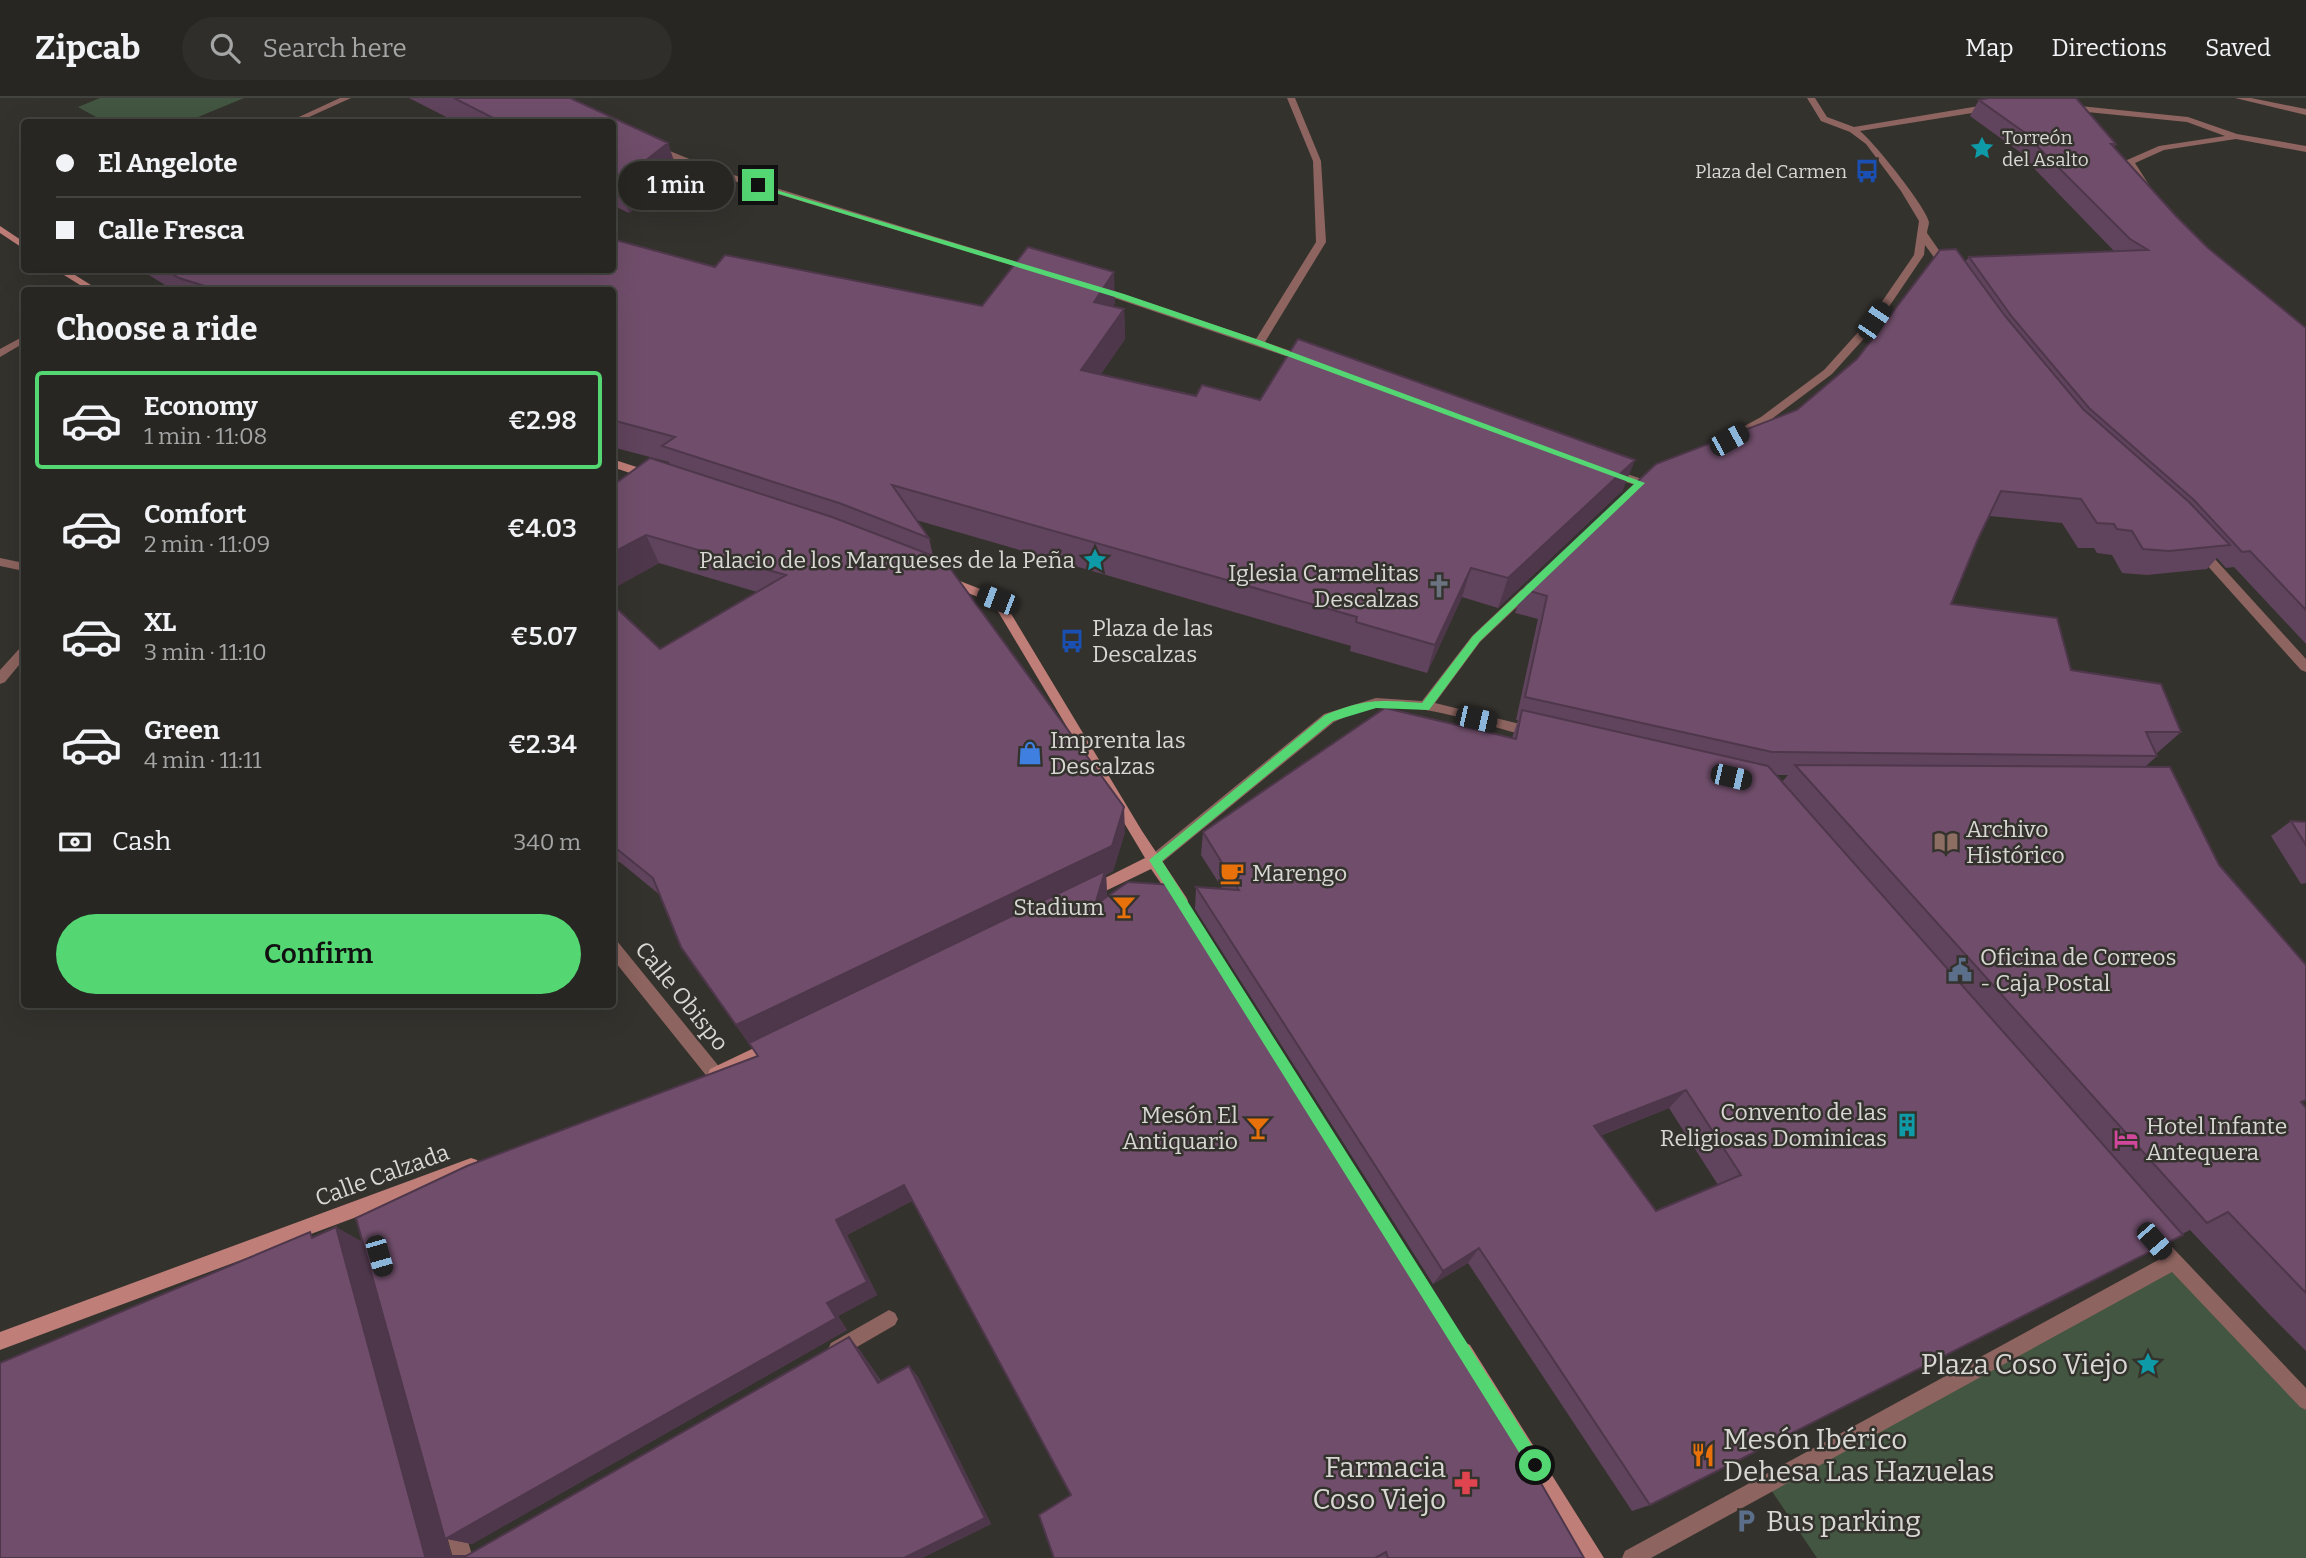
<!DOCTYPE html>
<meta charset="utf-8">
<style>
body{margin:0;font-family:Bitter,serif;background:#2f2e2a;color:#f1f3f6;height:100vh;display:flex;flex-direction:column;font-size:26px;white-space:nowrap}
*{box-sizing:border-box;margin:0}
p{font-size:23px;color:#a4a5a5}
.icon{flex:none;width:38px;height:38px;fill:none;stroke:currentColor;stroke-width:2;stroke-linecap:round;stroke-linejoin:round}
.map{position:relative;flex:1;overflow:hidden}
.drawer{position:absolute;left:21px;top:189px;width:595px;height:721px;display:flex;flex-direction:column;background:#272622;border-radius:7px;box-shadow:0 7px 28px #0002,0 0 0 2px #434340}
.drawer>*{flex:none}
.banner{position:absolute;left:21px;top:21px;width:595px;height:154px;border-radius:7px;box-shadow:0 7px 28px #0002,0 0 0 2px #434340;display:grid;align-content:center;height:154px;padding:0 35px;background:#272622}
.end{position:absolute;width:32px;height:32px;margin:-16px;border:9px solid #54d672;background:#111;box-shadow:0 0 0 4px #111}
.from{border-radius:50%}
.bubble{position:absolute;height:49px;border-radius:24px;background:#272622;box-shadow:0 7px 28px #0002,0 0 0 2px #434340;font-size:23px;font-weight:600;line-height:49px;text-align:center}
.car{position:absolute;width:21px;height:42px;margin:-21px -10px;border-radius:9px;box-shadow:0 0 5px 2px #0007;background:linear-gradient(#222 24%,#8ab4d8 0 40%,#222 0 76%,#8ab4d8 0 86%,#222 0)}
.banner b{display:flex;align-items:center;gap:24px;height:66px;font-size:26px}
.banner b+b{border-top:2px solid #434340}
.banner i{width:18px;height:18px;background:#f1f3f6}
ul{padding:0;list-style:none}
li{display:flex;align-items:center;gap:21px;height:98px;margin:0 14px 10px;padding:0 21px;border:4px solid transparent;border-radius:7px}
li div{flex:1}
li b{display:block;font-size:26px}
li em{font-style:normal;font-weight:600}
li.current{border-color:#54d672}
li>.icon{width:63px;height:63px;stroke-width:1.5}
h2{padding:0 35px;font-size:32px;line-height:84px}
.pay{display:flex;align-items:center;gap:18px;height:77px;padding:0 35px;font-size:26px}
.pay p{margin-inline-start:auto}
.cta{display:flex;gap:14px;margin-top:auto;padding:14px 35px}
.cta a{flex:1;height:80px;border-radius:42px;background:#54d672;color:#111;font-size:28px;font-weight:600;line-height:80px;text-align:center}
header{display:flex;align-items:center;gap:42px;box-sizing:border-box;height:98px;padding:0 35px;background:#272622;border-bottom:2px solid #434340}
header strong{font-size:33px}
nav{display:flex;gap:38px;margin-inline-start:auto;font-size:24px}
.search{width:490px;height:63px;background:#2f2e2a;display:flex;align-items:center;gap:18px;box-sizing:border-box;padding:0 24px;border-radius:38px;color:#a4a5a5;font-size:26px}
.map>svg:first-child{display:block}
</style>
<header>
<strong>Zipcab</strong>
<div class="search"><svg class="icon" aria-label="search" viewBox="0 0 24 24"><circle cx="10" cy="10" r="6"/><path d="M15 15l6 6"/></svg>Search here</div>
<nav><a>Map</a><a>Directions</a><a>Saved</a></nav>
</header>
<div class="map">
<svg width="2306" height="1460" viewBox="0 0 2306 1460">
<rect width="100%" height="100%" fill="#34322d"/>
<path fill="#425641" d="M100,0H244L186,24H105L78,9Z
M2173,1164L2306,1303V1460H1817L1767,1386Z"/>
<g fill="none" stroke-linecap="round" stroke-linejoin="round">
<path fill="#8d645f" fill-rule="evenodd" d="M340,0H351L298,24H288Z
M1287,0H1295L1321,63L1326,144L1265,244L1308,259V263H1300L1094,193V189H1102L1256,241L1316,144L1313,63Z
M1807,0H1815L1827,19L1854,29L1991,6L1995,9L1991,12L1860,33C1874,44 1926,109 1929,124C1929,128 1927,131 1927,135L1952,171L1944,173L1925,147L1924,157L1878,225L1832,276L1769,323L1732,344L1728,343V337L1761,319L1824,272L1870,221L1914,157L1919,123L1901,93L1866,46L1850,34L1821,23Z
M2235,0H2251L2306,11V17Z
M2070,7L2188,19L2237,36L2306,48V54L2236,41L2164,52L2135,65L2151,90L2146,93L2143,92L2126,64L2127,62L2159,48L2225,38L2187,24L2067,12V8Z
M655,47L714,71L1037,170L1029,172L708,75L652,52L651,50Z
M24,238V245L0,259V251Z
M1609,370L1645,382L1647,385L1641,389L1605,377V371Z
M2201,449L2205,450L2306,561V574L2301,572L2197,456L2195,453Z
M0,460L24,465V473L0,468Z
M1532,484L1538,488L1536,491L1480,544L1435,605L1532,629L1537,630L1539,634L1537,638L1532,639C1482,627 1428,605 1376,610C1361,611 1347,618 1334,624L1160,766L1155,768L1150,766L1148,762L1150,758L1324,616L1376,600L1422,603L1472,538L1528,485Z
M24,548V561L5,584L0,586V572L20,550Z
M612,842L617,843L721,971L723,976L721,981L715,983L709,981L612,860Z
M2148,1127L2154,1130L2306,1290V1312L2300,1309L2172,1174L1651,1460H1622L1625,1453L2160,1161L2142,1142L2139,1136L2142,1130Z
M889,1212L895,1215L898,1221L895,1227L843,1257L837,1260L831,1257L828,1251L831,1245Z
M454,1418L461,1421L473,1460H453L444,1428L447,1421Z"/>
<path fill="#c07e78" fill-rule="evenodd" d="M0,128L24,144V151L0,135Z
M56,172H67L99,192H88Z
M612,361L655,375L657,378L651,382L612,369Z
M947,478L1001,499L1142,733L1186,799L1188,803L1186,807L1181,809L1176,807L1151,771L1095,798L1090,800L1085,798L1083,794L1085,790L1145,760L993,505L943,485L941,482L943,479Z
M773,941L779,943L781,948L779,953L722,981L716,983L710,981L708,976L710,971Z
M471,1060L477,1062L479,1068L477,1074L0,1252V1234Z
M1464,1244L1470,1247L1604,1460H1583L1458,1259L1455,1253L1458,1247Z"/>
</g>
<path fill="#60435c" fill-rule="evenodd" d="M409,0H570L668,45L678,76L629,115L612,107V24H456Z
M1979,2L2116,46L2114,49L2176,118L2208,150L2306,230V546L2234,469L2226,470L2217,460L2207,471L2147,477L2122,475L2112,457L2097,455L2094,450H2078L2062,425L1989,418L1977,443L1951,506L2181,634L2156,656L2157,658L2145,669L2303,1007L2306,1010V1253L2268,1215L2190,1132L1650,1407L1632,1413L1468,1165L1433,1186L1195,811L1196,789L1222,790L1201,757L1203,734L1512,640L1518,622H1516L1538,521L1515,515L1523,491L1797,312L1857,261L1965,164L1969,159L2114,153L2023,59L2024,57L1970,18ZM1776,677H1788L1782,684ZM1669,1010L1718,1087L1656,1113L1600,1038Z
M715,169L982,208L1115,205L1113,208L1124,211L1125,241L1101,276L1623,392L1498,510L1462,499L1427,575L1350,553L1351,548L916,422L929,440L933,458L1125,734L1113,773L1106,777L1107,796L1105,800L1584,1460H1377L1071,1397L912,1103L847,1137L877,1197L838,1218L847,1232L472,1446L447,1441L452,1458H466L859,1251L881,1283L909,1268L918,1279L991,1426L922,1460H0L317,1137L362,1143L758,958L696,872L681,849L660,797L621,765L612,760V506L660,551L757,494L659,465L612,491V388L669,366V364L612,349V192H173L141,172H612Z
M2291,723L2306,724V785L2301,786L2271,738Z"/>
<path fill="#4e374b" d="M668,45L678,76L629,115L618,84Z
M1114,174L1115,205L1095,235L1094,204Z
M1124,211L1125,241L1083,302L1081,272Z
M1635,362L1623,392L1498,510L1508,480Z
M646,437L659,465L612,491V455Z
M1471,470L1462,499L1427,575L1435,547Z
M1124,709L1125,734L1113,773L1106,777L1107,796L1097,829L1095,807L1104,777L750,948L736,927Z
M1686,992L1669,1010L1579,1046L1594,1028Z
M904,1087L912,1103L847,1137L877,1197L838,1218L847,1232L472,1446L447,1441L452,1460L425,1458L336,1129L363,1144L836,1122Z
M1479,1150L1468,1165L1433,1186L1443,1173Z
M849,1239L859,1251L888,1295L878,1285Z
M909,1268L918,1279L991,1426L922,1460H904Z"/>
<path fill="#704e6b" stroke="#4e374b" stroke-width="2" fill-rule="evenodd" d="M454,0H570L668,45L618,84L612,82V24H501Z
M1989,0H2076L2116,46H2111L2176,118L2208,150L2306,230V512L2250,453L2242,454L2194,402L2089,310L2012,219L1969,159L2148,152L2130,141L2032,43L2035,42L1979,2Z
M612,141L715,169L725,157L982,208L1028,149L1114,174L1094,204L1124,211L1081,272L1196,298L1202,287L1260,302L1298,241L1635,362L1508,480L1471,470L1435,547L1356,524L1357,519L892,387L929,440L842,406L662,348L675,339L612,322V192H217L179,180L166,172H612Z
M1956,151L2005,218L2083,311L2189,404L2230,447L2169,453L2143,451L2132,433L2117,431L2114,426L2097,425L2081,401L2001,393L1977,443L1951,506L2057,520L2071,572L2161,586L2181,634H2146L2157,658L1772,654L1525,599L1547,498L1523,491L1656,366L1797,312L1857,261L1940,152Z
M650,360L832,419L944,462L1124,709L1112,748L736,927L681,849L653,780L612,747V506L660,551L786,477L646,437L612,455V388Z
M1385,610L1516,641L1522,612L1768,668L2183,1137L1650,1407L1479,1150L1443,1173L1196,789L1239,792L1203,734ZM1686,992L1741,1077L1656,1113L1594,1028Z
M1795,667L2170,669L2219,767L2306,867V1002L2301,1004L2306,1010V1195L2228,1114L2207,1125Z
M2291,723L2306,724V747Z
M1105,773L1095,807L1128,784L1173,787L1425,1184L1584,1460H1388L1386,1454L1375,1460H1054L1039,1417L1071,1397L904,1087L836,1122L867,1184L827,1205L836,1220L445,1441L356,1120L467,1068L758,958L749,945Z
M336,1129L425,1458H466L849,1239L878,1285L909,1268L985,1420L904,1460H0V1265L310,1134L312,1140Z"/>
<path fill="#54d672" d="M756,86L1124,196L1262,243L1645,385L1480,543L1429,612L1376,610L1333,623L1162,763L1541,1362L1543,1367L1541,1372L1535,1375L1530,1372L1149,762L1325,617C1366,600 1380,602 1422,605L1473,538L1634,386L1257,247L1118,200L756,89Z"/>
<defs>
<g id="sight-bare" transform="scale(1.89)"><path d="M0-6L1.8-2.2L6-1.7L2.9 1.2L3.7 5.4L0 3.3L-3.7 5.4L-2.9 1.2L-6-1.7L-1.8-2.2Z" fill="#0f9aa8" stroke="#34322d" stroke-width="2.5" paint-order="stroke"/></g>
<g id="bus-bare" transform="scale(1.89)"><path d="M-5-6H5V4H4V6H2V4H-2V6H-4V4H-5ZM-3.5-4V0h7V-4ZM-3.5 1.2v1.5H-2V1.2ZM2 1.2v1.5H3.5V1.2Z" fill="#1a4fb4" stroke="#34322d" stroke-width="2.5" paint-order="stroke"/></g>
<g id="church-bare" transform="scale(1.89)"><path d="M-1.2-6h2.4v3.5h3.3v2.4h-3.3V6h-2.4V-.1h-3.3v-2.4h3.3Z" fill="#6b7280" stroke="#34322d" stroke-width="2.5" paint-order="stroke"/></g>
<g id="shop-bare" transform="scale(1.89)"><path d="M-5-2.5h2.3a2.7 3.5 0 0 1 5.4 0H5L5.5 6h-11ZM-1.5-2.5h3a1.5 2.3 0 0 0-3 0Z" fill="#3f7fe0" stroke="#34322d" stroke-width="2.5" paint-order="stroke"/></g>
<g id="library-bare" transform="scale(1.89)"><path d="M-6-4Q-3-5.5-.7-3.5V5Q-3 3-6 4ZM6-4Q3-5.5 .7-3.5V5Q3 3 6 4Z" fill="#8d6e63" stroke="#34322d" stroke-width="2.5" paint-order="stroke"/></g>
<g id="cafe-bare" transform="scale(1.89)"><path d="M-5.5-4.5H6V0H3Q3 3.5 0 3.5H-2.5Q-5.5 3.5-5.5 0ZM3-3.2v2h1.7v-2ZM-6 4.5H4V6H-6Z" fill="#e8710a" stroke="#34322d" stroke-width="2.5" paint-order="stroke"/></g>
<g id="bar-bare" transform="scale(1.89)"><path d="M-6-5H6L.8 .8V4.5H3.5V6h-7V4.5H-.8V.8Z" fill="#e8710a" stroke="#34322d" stroke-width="2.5" paint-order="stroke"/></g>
<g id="civic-bare" transform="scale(1.89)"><path d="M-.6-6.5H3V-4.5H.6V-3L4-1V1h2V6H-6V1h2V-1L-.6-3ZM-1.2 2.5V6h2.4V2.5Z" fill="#5c6f8a" stroke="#34322d" stroke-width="2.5" paint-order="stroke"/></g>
<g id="building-bare" transform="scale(1.89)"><path d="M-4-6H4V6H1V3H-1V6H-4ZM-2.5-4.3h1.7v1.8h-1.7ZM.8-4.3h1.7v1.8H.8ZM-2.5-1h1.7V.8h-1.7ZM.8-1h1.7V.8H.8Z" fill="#0f9aa8" stroke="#34322d" stroke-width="2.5" paint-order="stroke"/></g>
<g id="hotel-bare" transform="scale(1.89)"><path d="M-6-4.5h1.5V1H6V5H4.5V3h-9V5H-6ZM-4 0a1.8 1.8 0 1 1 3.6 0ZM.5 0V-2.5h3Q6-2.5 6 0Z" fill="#d1479c" stroke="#34322d" stroke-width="2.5" paint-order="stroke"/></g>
<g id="restaurant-bare" transform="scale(1.89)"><path d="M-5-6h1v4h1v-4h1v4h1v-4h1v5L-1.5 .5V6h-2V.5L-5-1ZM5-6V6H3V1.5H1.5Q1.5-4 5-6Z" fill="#e8710a" stroke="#34322d" stroke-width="2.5" paint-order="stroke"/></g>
<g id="pharmacy-bare" transform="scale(1.89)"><path d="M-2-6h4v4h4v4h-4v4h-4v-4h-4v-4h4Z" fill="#e0444e" stroke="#34322d" stroke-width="2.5" paint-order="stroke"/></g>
<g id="parking-bare" transform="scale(1.89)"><path d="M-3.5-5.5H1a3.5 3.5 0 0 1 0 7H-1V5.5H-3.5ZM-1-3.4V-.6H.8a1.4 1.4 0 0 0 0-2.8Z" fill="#5c6f8a" stroke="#34322d" stroke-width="2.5" paint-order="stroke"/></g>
</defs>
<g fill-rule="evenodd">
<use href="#sight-bare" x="1982" y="50"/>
<use href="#bus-bare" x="1867" y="73"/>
<use href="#sight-bare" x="1095" y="462"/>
<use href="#church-bare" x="1439" y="488"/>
<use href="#bus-bare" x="1072" y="543"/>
<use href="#shop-bare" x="1030" y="655"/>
<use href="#library-bare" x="1946" y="744"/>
<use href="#cafe-bare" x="1232" y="775"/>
<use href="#bar-bare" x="1124" y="809"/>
<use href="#civic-bare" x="1960" y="872"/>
<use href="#building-bare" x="1907" y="1027"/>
<use href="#bar-bare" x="1258" y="1030"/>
<use href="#hotel-bare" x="2126" y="1041"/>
<use href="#sight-bare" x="2148" y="1266"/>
<use href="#restaurant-bare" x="1703" y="1357"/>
<use href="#pharmacy-bare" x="1466" y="1385"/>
<use href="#parking-bare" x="1746" y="1423"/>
</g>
<g text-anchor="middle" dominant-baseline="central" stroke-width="5" stroke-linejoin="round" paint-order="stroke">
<g font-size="19" fill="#d8d7d3" stroke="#34322d" text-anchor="start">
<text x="2002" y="39">Torreón<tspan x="2002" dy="22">del Asalto</tspan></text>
<text x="1847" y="73" text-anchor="end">Plaza del Carmen</text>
</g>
<g font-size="23" fill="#d8d7d3" stroke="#34322d" text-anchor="start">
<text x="1075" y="462" text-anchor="end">Palacio de los Marqueses de la Peña</text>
<text x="1419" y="475" text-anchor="end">Iglesia Carmelitas<tspan x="1419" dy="26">Descalzas</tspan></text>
<text x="1092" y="530">Plaza de las<tspan x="1092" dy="26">Descalzas</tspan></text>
<text x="1050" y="642">Imprenta las<tspan x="1050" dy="26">Descalzas</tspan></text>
<text x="1966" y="731">Archivo<tspan x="1966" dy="26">Histórico</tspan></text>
<text x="1252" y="775">Marengo</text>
<text x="1104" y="809" text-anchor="end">Stadium</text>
<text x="1980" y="859">Oficina de Correos<tspan x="1980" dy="26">- Caja Postal</tspan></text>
<text x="1887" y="1014" text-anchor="end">Convento de las<tspan x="1887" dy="26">Religiosas Dominicas</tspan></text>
<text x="1238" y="1017" text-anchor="end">Mesón El<tspan x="1238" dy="26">Antiquario</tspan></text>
<text x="2146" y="1028">Hotel Infante<tspan x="2146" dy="26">Antequera</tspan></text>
</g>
<g font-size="23" fill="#d8d7d3" stroke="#34322d">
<text transform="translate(682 898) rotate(51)">Calle Obispo</text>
<text transform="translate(382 1077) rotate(-20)">Calle Calzada</text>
</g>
<g font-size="28" fill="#d8d7d3" stroke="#34322d" text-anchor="end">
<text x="2128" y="1266">Plaza Coso Viejo</text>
<text x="1723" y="1341" text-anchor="start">Mesón Ibérico<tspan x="1723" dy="32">Dehesa Las Hazuelas</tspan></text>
<text x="1446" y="1369">Farmacia<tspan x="1446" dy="32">Coso Viejo</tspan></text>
<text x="1766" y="1423" text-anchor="start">Bus parking</text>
</g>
</g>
</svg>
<i class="end from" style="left:1535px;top:1367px"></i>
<i class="end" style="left:758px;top:87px"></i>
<div class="bubble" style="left:618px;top:63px;width:116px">1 min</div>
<i class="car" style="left:1874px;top:223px;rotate:34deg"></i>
<i class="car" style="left:1729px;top:342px;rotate:61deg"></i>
<i class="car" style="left:997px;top:502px;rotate:291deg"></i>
<i class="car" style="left:1476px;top:621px;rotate:103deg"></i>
<i class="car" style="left:1731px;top:679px;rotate:103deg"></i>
<i class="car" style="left:2154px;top:1143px;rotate:139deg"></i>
<i class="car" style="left:379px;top:1158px;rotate:164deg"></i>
<div class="banner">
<b><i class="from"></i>El Angelote</b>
<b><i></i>Calle Fresca</b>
</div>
<section class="drawer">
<h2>Choose a ride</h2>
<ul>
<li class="current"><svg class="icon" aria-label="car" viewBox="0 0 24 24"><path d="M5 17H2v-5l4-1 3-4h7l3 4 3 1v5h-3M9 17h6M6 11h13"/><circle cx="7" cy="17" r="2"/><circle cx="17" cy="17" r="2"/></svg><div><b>Economy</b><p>1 min · 11:08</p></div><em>€2.98</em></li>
<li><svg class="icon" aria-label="car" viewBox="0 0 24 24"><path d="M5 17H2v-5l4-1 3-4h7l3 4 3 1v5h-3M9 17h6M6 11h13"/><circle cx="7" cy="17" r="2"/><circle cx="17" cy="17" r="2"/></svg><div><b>Comfort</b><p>2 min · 11:09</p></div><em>€4.03</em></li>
<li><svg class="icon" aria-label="car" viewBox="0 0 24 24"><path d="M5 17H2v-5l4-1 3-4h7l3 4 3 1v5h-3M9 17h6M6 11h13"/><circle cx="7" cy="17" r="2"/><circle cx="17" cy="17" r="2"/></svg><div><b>XL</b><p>3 min · 11:10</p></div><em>€5.07</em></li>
<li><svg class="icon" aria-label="car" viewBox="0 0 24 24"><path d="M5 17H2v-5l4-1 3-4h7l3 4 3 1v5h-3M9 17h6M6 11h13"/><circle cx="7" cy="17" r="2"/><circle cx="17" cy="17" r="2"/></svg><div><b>Green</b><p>4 min · 11:11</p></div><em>€2.34</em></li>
</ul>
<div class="pay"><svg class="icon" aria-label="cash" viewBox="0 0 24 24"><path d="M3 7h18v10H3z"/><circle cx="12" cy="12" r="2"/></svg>Cash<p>340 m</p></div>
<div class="cta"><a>Confirm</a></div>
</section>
</div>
